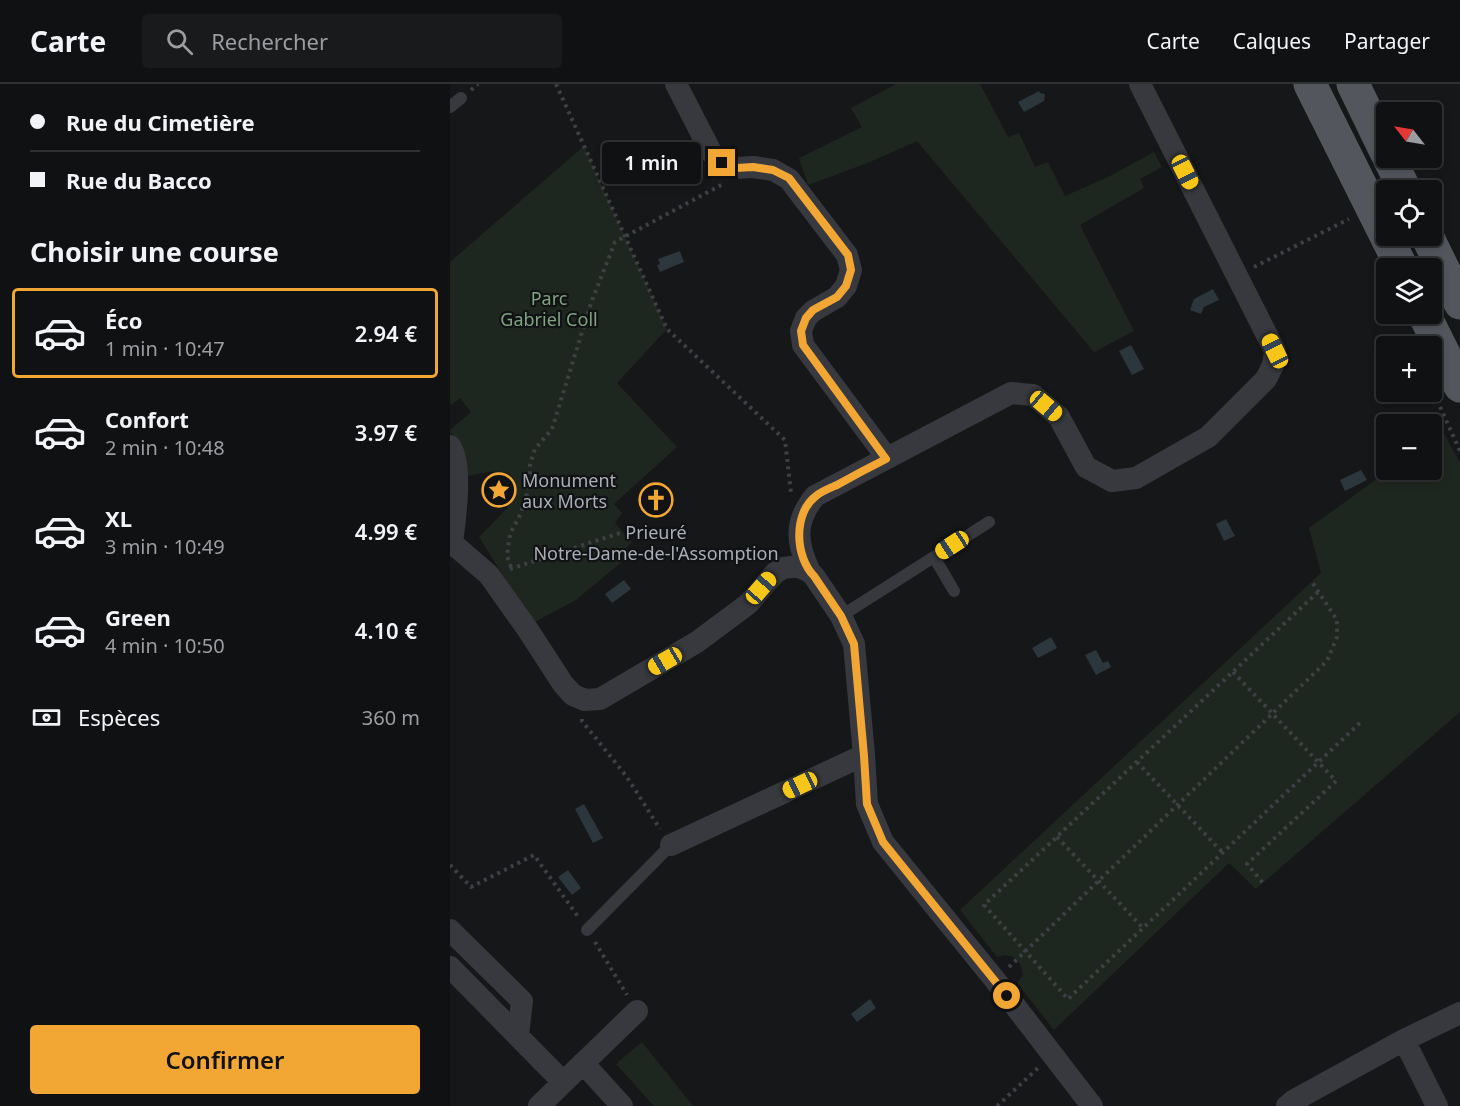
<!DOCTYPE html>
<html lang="fr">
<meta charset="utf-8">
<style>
body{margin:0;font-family:"Noto Sans",sans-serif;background:#191a1c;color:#f1f3f6;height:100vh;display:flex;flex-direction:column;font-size:22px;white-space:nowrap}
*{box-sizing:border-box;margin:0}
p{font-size:20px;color:#9c9da0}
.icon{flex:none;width:33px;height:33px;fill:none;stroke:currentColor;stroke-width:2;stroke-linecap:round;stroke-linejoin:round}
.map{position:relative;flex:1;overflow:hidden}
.side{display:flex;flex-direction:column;background:#101113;width:450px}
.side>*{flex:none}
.hud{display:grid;align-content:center;height:132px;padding:0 30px;background:#101113}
.needle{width:39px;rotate:301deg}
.tools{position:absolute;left:926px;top:18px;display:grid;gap:12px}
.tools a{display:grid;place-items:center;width:66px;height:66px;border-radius:6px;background:#101113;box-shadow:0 3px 9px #0003,0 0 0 2px #303133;font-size:30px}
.end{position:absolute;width:27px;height:27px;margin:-14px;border:8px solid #f2a735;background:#111;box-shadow:0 0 0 3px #111}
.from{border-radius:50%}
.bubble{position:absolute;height:42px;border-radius:6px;background:#101113;box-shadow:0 3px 9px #0003,0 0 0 2px #303133;font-size:20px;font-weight:600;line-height:42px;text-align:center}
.car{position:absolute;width:18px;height:36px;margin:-18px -9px;border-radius:8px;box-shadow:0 0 4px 2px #0007;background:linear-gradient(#f5c518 24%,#345 0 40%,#f5c518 0 76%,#345 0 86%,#f5c518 0)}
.hud b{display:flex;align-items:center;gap:21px;height:57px;font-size:22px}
.hud b+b{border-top:2px solid #303133}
.hud i{width:15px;height:15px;background:#f1f3f6}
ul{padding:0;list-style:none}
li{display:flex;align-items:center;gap:18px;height:90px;margin:0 12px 9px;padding:0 18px;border:3px solid transparent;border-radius:6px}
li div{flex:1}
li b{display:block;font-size:22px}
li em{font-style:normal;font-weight:600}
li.on{border-color:#f2a735}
li>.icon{width:54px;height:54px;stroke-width:1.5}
h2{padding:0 30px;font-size:27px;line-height:72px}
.pay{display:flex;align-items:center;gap:15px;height:66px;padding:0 30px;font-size:22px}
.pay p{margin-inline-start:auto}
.cta{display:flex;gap:12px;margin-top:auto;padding:12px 30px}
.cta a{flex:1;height:69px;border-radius:6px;background:#f2a735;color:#111;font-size:24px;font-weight:600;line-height:69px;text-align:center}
header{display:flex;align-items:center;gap:36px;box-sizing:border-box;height:84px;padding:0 30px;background:#101113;border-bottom:2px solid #303133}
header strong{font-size:28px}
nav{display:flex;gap:33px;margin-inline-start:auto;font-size:21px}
.search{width:420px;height:54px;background:#191a1c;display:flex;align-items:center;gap:15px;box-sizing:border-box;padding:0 21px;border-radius:6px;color:#9c9da0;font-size:22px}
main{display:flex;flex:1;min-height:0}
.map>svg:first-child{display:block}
</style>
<header>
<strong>Carte</strong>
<div class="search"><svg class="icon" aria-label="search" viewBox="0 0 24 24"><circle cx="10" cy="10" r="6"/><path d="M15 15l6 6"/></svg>Rechercher</div>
<nav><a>Carte</a><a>Calques</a><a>Partager</a></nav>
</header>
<main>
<section class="side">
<div class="hud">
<b><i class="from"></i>Rue du Cimetière</b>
<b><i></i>Rue du Bacco</b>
</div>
<h2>Choisir une course</h2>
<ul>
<li class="on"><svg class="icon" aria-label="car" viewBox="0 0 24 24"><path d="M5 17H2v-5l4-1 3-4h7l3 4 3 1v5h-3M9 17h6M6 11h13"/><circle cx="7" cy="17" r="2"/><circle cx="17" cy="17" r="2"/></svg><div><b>Éco</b><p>1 min · 10:47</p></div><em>2.94 €</em></li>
<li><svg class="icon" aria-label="car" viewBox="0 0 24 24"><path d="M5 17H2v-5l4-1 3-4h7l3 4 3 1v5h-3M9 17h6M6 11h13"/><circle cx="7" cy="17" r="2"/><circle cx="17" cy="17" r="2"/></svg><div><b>Confort</b><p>2 min · 10:48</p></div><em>3.97 €</em></li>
<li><svg class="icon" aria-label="car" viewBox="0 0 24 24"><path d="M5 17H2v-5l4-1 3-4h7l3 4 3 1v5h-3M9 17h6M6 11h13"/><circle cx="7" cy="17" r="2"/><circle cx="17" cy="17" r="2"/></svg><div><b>XL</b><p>3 min · 10:49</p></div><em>4.99 €</em></li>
<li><svg class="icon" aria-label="car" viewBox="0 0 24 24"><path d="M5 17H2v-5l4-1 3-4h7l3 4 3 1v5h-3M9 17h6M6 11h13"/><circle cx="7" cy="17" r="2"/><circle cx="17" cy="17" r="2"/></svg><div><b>Green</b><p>4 min · 10:50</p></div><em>4.10 €</em></li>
</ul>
<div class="pay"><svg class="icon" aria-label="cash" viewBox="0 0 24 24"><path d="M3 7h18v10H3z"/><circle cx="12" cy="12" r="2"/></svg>Espèces<p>360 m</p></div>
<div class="cta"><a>Confirmer</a></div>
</section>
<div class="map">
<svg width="1010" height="1022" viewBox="0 0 1010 1022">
<rect width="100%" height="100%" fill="#161719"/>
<path fill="#1e271f" d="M446,0H530L558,53L569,49L585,83L598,78L615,112L658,93L704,68L712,83L690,95L694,104L630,141L684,247L644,268L467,57L420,78L358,101L349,74L412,43L401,24Z
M134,62L217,245L167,299L227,363L164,420L172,429L165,439L182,458L175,465L180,471L126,516L83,539L29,453C37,444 59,424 64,415C66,411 66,406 66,401C62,379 32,390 17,392L12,363L0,348V346L21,328L10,314L1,321L0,320V178Z
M992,346L1010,379V628L806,805L779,779L604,946L567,899L573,891C571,875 562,868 547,873L510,826L871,489L859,444L939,386H981V354Z
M192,958L243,1022H204L166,980Z"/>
<path fill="#2c363d" d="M589,7L590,9L595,10L594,17L574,28L568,18Z
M230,167L234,178L210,188L207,181L210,180L208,175Z
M763,205L769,216L754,223L751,230L740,226L744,215Z
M681,261L694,285L682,291L669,267Z
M911,386L917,396L895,407L890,396Z
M776,435L785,452L774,457L766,440Z
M174,496L181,505L162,519L155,510Z
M601,553L607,564L588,574L582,564Z
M646,566L653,579L658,577L661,583L646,591L635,571Z
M134,720L153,754L143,759L125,725Z
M118,786L131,804L122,811L108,793Z
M420,915L426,924L407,938L401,930Z"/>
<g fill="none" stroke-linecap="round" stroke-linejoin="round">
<path stroke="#3d4045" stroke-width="4" stroke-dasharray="3 4.5" stroke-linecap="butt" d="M106,0L217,245L335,356L341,409
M21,6L28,0
M804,183L899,135
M987,316L1010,367
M61,483L57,472L60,450L69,433L76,415L80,395V380L85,365L102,345L141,219L165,158L273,100
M60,485L173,448
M868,508L534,821L618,915L913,636
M783,588L886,697L797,780L813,799
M132,635V637L177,693L210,745
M687,678L773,769
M607,753L693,844
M0,781L21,803L84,771L129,834
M145,858L177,911
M559,883L877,577L887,553V536L862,498
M547,1022L588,984"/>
<path stroke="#37393e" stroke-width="12" d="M0,23L11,14
M484,473L504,507
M391,532L539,438
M137,846L221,761"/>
<path stroke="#37393e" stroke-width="22" d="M226,0L261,68L272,79L286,84L303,83L323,86L339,95L397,171L401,186L396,202L387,213L363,227L356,234L351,247L353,261L437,374
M0,362C13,380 5,436 2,459
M2,459L39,491L78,546L113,600L123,611L135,616L150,615L247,558L298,520L325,489L333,484L341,483H349L360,488L364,492L391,532L404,560L414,671L417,720L433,758L545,896L642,1022
M360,488C346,458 344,438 365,412L561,309L583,311L609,333L636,383L662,397L686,394L758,353L816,295L823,281L825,267L690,0
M221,761L414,671
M0,846L72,917L68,951
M0,883L113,998
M954,956L987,1022
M133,979L172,1022
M89,1022L187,927
M837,1022L843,1017L954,956L1010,929"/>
<path stroke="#53565d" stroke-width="33" d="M860,0L952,184
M903,0L936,68
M939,74L955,106
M977,152L1010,219
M974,230L1010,302"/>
</g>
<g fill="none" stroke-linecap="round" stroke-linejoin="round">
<path stroke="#f2a735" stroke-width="8" d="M272,79L286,84L303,83L323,86L339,94L398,171L401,186L396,202L387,213L363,226L356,234L351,247L353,261L436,375C420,383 403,392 387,401C380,404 372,407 366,412C343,429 345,473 364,492L391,532L404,560L414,672L417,720L433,758L557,912"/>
</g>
<defs>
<g id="sight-ring" transform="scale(1.725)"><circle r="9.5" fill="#111214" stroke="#f2a735" stroke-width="1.5"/><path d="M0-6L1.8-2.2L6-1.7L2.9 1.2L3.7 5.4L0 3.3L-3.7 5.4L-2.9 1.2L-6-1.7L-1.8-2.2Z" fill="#f2a735"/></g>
<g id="church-ring" transform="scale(1.725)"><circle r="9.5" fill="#111214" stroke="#f2a735" stroke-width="1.5"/><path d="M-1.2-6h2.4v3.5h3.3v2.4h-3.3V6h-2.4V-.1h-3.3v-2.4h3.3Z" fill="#f2a735"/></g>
</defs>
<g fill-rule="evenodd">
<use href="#sight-ring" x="49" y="406"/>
<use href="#church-ring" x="206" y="416"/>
</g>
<g text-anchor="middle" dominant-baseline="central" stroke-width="4.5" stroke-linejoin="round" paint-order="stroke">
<g font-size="18" fill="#80a380" stroke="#111214">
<text x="99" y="214">Parc<tspan x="99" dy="21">Gabriel Coll</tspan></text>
</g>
<g font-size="18" fill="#a9aeb8" stroke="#111214" text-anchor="start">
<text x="72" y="396">Monument<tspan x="72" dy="21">aux Morts</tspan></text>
<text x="206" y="448" text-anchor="middle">Prieuré<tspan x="206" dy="21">Notre-Dame-de-l'Assomption</tspan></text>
</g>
</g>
</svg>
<div class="tools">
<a><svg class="needle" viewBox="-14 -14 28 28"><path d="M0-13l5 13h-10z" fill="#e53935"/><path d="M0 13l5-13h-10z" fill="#9c9da0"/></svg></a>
<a><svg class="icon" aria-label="locate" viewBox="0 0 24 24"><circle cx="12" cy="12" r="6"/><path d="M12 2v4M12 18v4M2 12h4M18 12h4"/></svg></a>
<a><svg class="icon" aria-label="layers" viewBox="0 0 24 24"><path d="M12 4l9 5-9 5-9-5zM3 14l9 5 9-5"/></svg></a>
<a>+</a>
<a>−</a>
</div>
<i class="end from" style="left:557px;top:912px"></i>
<i class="end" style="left:272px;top:79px"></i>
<div class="bubble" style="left:152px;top:58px;width:99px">1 min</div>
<i class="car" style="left:735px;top:88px;rotate:153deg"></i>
<i class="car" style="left:825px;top:267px;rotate:334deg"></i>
<i class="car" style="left:596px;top:322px;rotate:130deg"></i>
<i class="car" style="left:502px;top:461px;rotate:237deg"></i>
<i class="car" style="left:311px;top:504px;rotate:41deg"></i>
<i class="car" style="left:215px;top:577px;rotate:240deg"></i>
<i class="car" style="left:350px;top:701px;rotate:245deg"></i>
</div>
</main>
